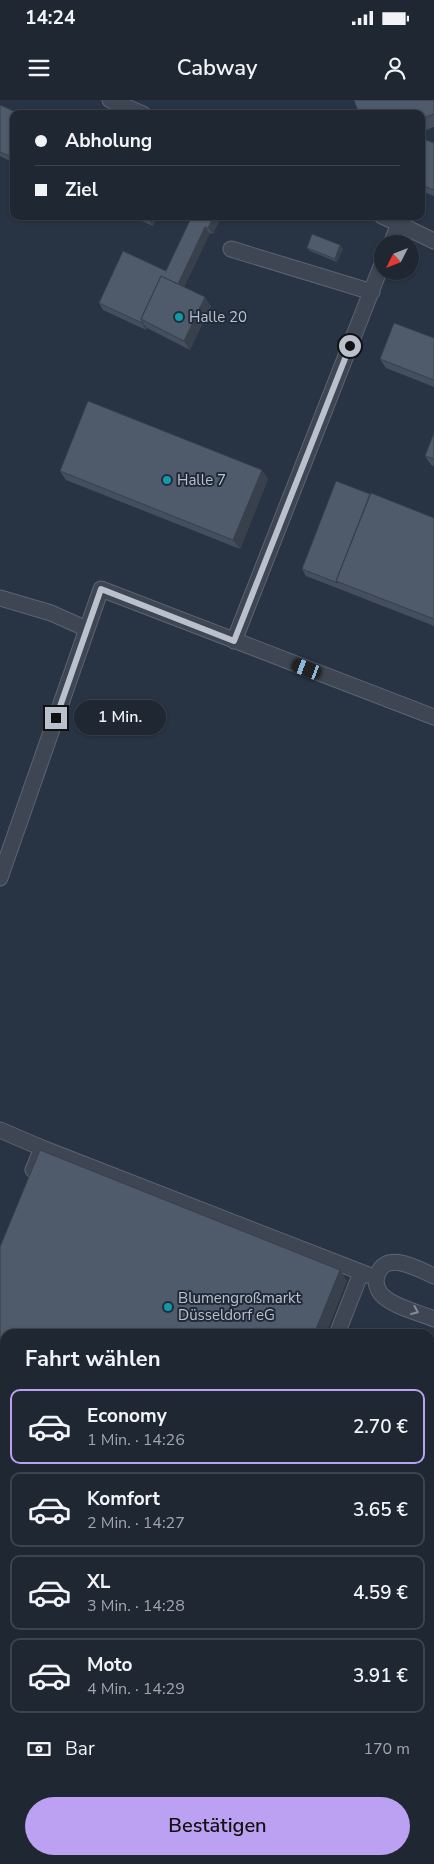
<!DOCTYPE html>
<html lang="de">
<meta charset="utf-8">
<style>
body{margin:0;font-family:"Nunito Sans",sans-serif;background:#2b333e;color:#f1f3f6;height:100vh;display:flex;flex-direction:column;font-size:19px;white-space:nowrap}
*{box-sizing:border-box;margin:0}
p{font-size:16px;color:#a1a5ac}
.icon{flex:none;width:28px;height:28px;fill:none;stroke:currentColor;stroke-width:2;stroke-linecap:round;stroke-linejoin:round}
.map{position:relative;flex:1;overflow:hidden}
.sheet{position:absolute;left:0px;top:1229px;width:435px;height:536px;display:flex;flex-direction:column;background:#1e2732;border-radius:15px 15px 0 0;box-shadow:0 1px 4px #0004,0 0 0 1px #3c444d}
.sheet>*{flex:none}
.top-card{position:absolute;left:10px;top:10px;width:415px;height:110px;border-radius:10px;box-shadow:0 1px 4px #0004,0 0 0 1px #3c444d;display:grid;align-content:center;height:110px;padding:0 25px;background:#1e2732}
.needle{width:32px;rotate:228deg}
.buttons{position:absolute;left:374px;top:135px;display:grid;gap:10px}
.buttons a{display:grid;place-items:center;width:45px;height:45px;border-radius:50%;background:#1e2732;box-shadow:0 1px 4px #0004,0 0 0 1px #3c444d;font-size:25px}
.end{position:absolute;width:22px;height:22px;margin:-11px;border:6px solid #bac1cc;background:#111;box-shadow:0 0 0 2px #111}
.from{border-radius:50%}
.bubble{position:absolute;height:35px;border-radius:18px;background:#1e2732;box-shadow:0 1px 4px #0004,0 0 0 1px #3c444d;font-size:16px;font-weight:600;line-height:35px;text-align:center}
.car{position:absolute;width:15px;height:30px;margin:-15px -8px;border-radius:6px;box-shadow:0 0 4px 1px #0007;background:linear-gradient(#222 24%,#8ab4d8 0 40%,#222 0 76%,#8ab4d8 0 86%,#222 0)}
.top-card b{display:flex;align-items:center;gap:18px;height:48px;font-size:19px}
.top-card b+b{border-top:1px solid #3c444d}
.top-card i{width:12px;height:12px;background:#f1f3f6}
ul{padding:0;list-style:none}
li{display:flex;align-items:center;gap:15px;height:75px;margin:0 10px 8px;padding:0 15px;border:2px solid #3c444d;border-radius:10px}
li div{flex:1}
li b{display:block;font-size:19px}
li em{font-style:normal;font-weight:600}
li.on{border-color:#bca0f2}
li>.icon{width:45px;height:45px;stroke-width:1.5}
h2{padding:0 25px;font-size:22px;line-height:60px}
.pay{display:flex;align-items:center;gap:12px;height:55px;padding:0 25px;font-size:19px}
.pay p{margin-inline-start:auto}
.cta{display:flex;gap:10px;margin-top:auto;padding:10px 25px}
.cta a{flex:1;height:58px;border-radius:30px;background:#bca0f2;color:#111;font-size:20px;font-weight:600;line-height:58px;text-align:center}
.status{display:flex;justify-content:space-between;align-items:center;height:35px;padding:0 25px;background:#1e2732;direction:ltr}
.status svg{height:14px;fill:currentColor}
header{display:flex;justify-content:space-between;align-items:center;height:65px;padding:0 25px;background:#1e2732;font-size:22px;font-weight:600}
.map>svg:first-child{display:block}
</style>
<div class="status"><b>14:24</b><svg viewBox="0 0 49 12"><path d="M0 12V9h3v3zM5 12V6h3v6zM10 12V3h3v9zM15 12V0h3v12zM26 1h20v11H26zM47 4h2v5h-2z"/></svg></div>
<header><svg class="icon" aria-label="menu" viewBox="0 0 24 24"><path d="M4 6h16M4 12h16M4 18h16"/></svg>Cabway<svg class="icon" aria-label="person" viewBox="0 0 24 24"><circle cx="12" cy="8" r="4"/><path d="M4 21q1-7 8-7t8 7"/></svg></header>
<div class="map">
<svg width="434" height="1764" viewBox="0 0 434 1764">
<rect width="100%" height="100%" fill="#283443"/>
<g fill="none" stroke-linecap="round" stroke-linejoin="round">
<g stroke="#5b6470" stroke-width="17">
<path id="service" d="M110,0L143,14
M382,116L399,124L391,144
M399,124L434,141
M231,149L372,192
M0,498L51,513L87,529
M234,541L382,164
M0,778L101,489L434,617
M0,1030L42,1048
M33,1070L42,1048L376,1178
M434,1176C418,1169 385,1149 377,1176C375,1182 377,1189 381,1194C393,1207 418,1212 434,1219
M337,1234L361,1173
M0,1318L5,1320
M227,1764L228,1760"/>
</g>
<use href="#service" stroke="#3d4652" stroke-width="15"/>
</g>
<path fill="#444e5c" d="M434,0V27L421,32V14Z
M0,5L14,14V63L0,56Z
M421,38L434,43V96L421,91Z
M131,116H157L153,126Z
M192,116L220,119L213,134L210,133L184,187L211,206L190,250L147,228L146,230L103,210L99,203L166,171Z
M340,145L343,149L337,162L310,151L307,148Z
M434,238V287L386,268L380,259Z
M434,333V366L431,365L425,356Z
M262,370L268,379L240,449L66,380L60,371Z
M370,394L434,418V526L306,476L302,469Z
M0,1147L347,1181L5,1234V1305L0,1303Z"/>
<path fill="#37404b" d="M150,116H157L153,126L148,119Z
M214,116H218L220,119L213,134L208,128Z
M205,127L210,133L182,192L177,185Z
M340,145L343,149L337,162L335,159Z
M205,197L211,206L190,250L184,241Z
M142,222L147,228L146,230L142,223Z
M262,370L268,379L240,449L233,440Z
M340,1170L347,1181L326,1234H314Z
M94,1760H104L102,1764H92Z"/>
<path fill="#4f5b6b" stroke="#37404b" d="M354,0H434V14L421,19V14H359Z
M0,5L20,14H14V58L0,52Z
M421,38L434,43V90L421,85Z
M141,116H150L148,119Z
M192,116H214L208,128L205,127L178,184L161,176L141,219L142,222V223L99,203L123,151L166,171Z
M312,134L340,145L335,159L307,148Z
M161,176L205,197L184,241L141,219Z
M394,223L434,238V280L380,259Z
M88,301L262,370L233,440L60,371Z
M434,333V359L425,356Z
M336,381L370,394L336,481L338,483L302,469Z
M371,393L434,418V519L336,481Z
M40,1050L340,1170L314,1234H5V1297L0,1295V1147Z
M0,1388L5,1390V1760H94L92,1764H0Z"/>
<defs><path id="oneway-chevron" d="M-2-3.5L2.5 0L-2 3.5" fill="none" stroke-width="1.6" stroke-linecap="round" stroke-linejoin="round" transform="scale(1.25)"/></defs>
<use stroke="#828a95" href="#oneway-chevron" transform="translate(415 1211) rotate(23)"/>
<g fill="none" stroke-linecap="round" stroke-linejoin="round">
<path stroke="#bac1cc" stroke-width="6" d="M56,618L101,489L234,541L350,246"/>
</g>
<g fill="#0f9aa8" stroke="#212a38" stroke-width="2">
<circle cx="179" cy="217" r="5"/>
<circle cx="167" cy="380" r="5"/>
<circle cx="168" cy="1207" r="5"/>
</g>
<g text-anchor="middle" dominant-baseline="central" stroke-width="4" stroke-linejoin="round" paint-order="stroke">
<g font-size="15" fill="#bac1cc" stroke="#212a38" text-anchor="start">
<text x="189" y="217">Halle 20</text>
<text x="177" y="380">Halle 7</text>
<text x="178" y="1198">Blumengroßmarkt<tspan x="178" dy="17">Düsseldorf eG</tspan></text>
</g>
</g>
</svg>
<div class="buttons">
<a><svg class="needle" viewBox="-14 -14 28 28"><path d="M0-13l5 13h-10z" fill="#e53935"/><path d="M0 13l5-13h-10z" fill="#a1a5ac"/></svg></a>
</div>
<i class="end from" style="left:350px;top:246px"></i>
<i class="end" style="left:56px;top:618px"></i>
<div class="bubble" style="left:74px;top:600px;width:92px">1 Min.</div>
<i class="car" style="left:307px;top:569px;rotate:291deg"></i>
<div class="top-card">
<b><i class="from"></i>Abholung</b>
<b><i></i>Ziel</b>
</div>
<section class="sheet">
<h2>Fahrt wählen</h2>
<ul>
<li class="on"><svg class="icon" aria-label="car" viewBox="0 0 24 24"><path d="M5 17H2v-5l4-1 3-4h7l3 4 3 1v5h-3M9 17h6M6 11h13"/><circle cx="7" cy="17" r="2"/><circle cx="17" cy="17" r="2"/></svg><div><b>Economy</b><p>1 Min. · 14:26</p></div><em>2.70 €</em></li>
<li><svg class="icon" aria-label="car" viewBox="0 0 24 24"><path d="M5 17H2v-5l4-1 3-4h7l3 4 3 1v5h-3M9 17h6M6 11h13"/><circle cx="7" cy="17" r="2"/><circle cx="17" cy="17" r="2"/></svg><div><b>Komfort</b><p>2 Min. · 14:27</p></div><em>3.65 €</em></li>
<li><svg class="icon" aria-label="car" viewBox="0 0 24 24"><path d="M5 17H2v-5l4-1 3-4h7l3 4 3 1v5h-3M9 17h6M6 11h13"/><circle cx="7" cy="17" r="2"/><circle cx="17" cy="17" r="2"/></svg><div><b>XL</b><p>3 Min. · 14:28</p></div><em>4.59 €</em></li>
<li><svg class="icon" aria-label="car" viewBox="0 0 24 24"><path d="M5 17H2v-5l4-1 3-4h7l3 4 3 1v5h-3M9 17h6M6 11h13"/><circle cx="7" cy="17" r="2"/><circle cx="17" cy="17" r="2"/></svg><div><b>Moto</b><p>4 Min. · 14:29</p></div><em>3.91 €</em></li>
</ul>
<div class="pay"><svg class="icon" aria-label="cash" viewBox="0 0 24 24"><path d="M3 7h18v10H3z"/><circle cx="12" cy="12" r="2"/></svg>Bar<p>170 m</p></div>
<div class="cta"><a>Bestätigen</a></div>
</section>
</div>
